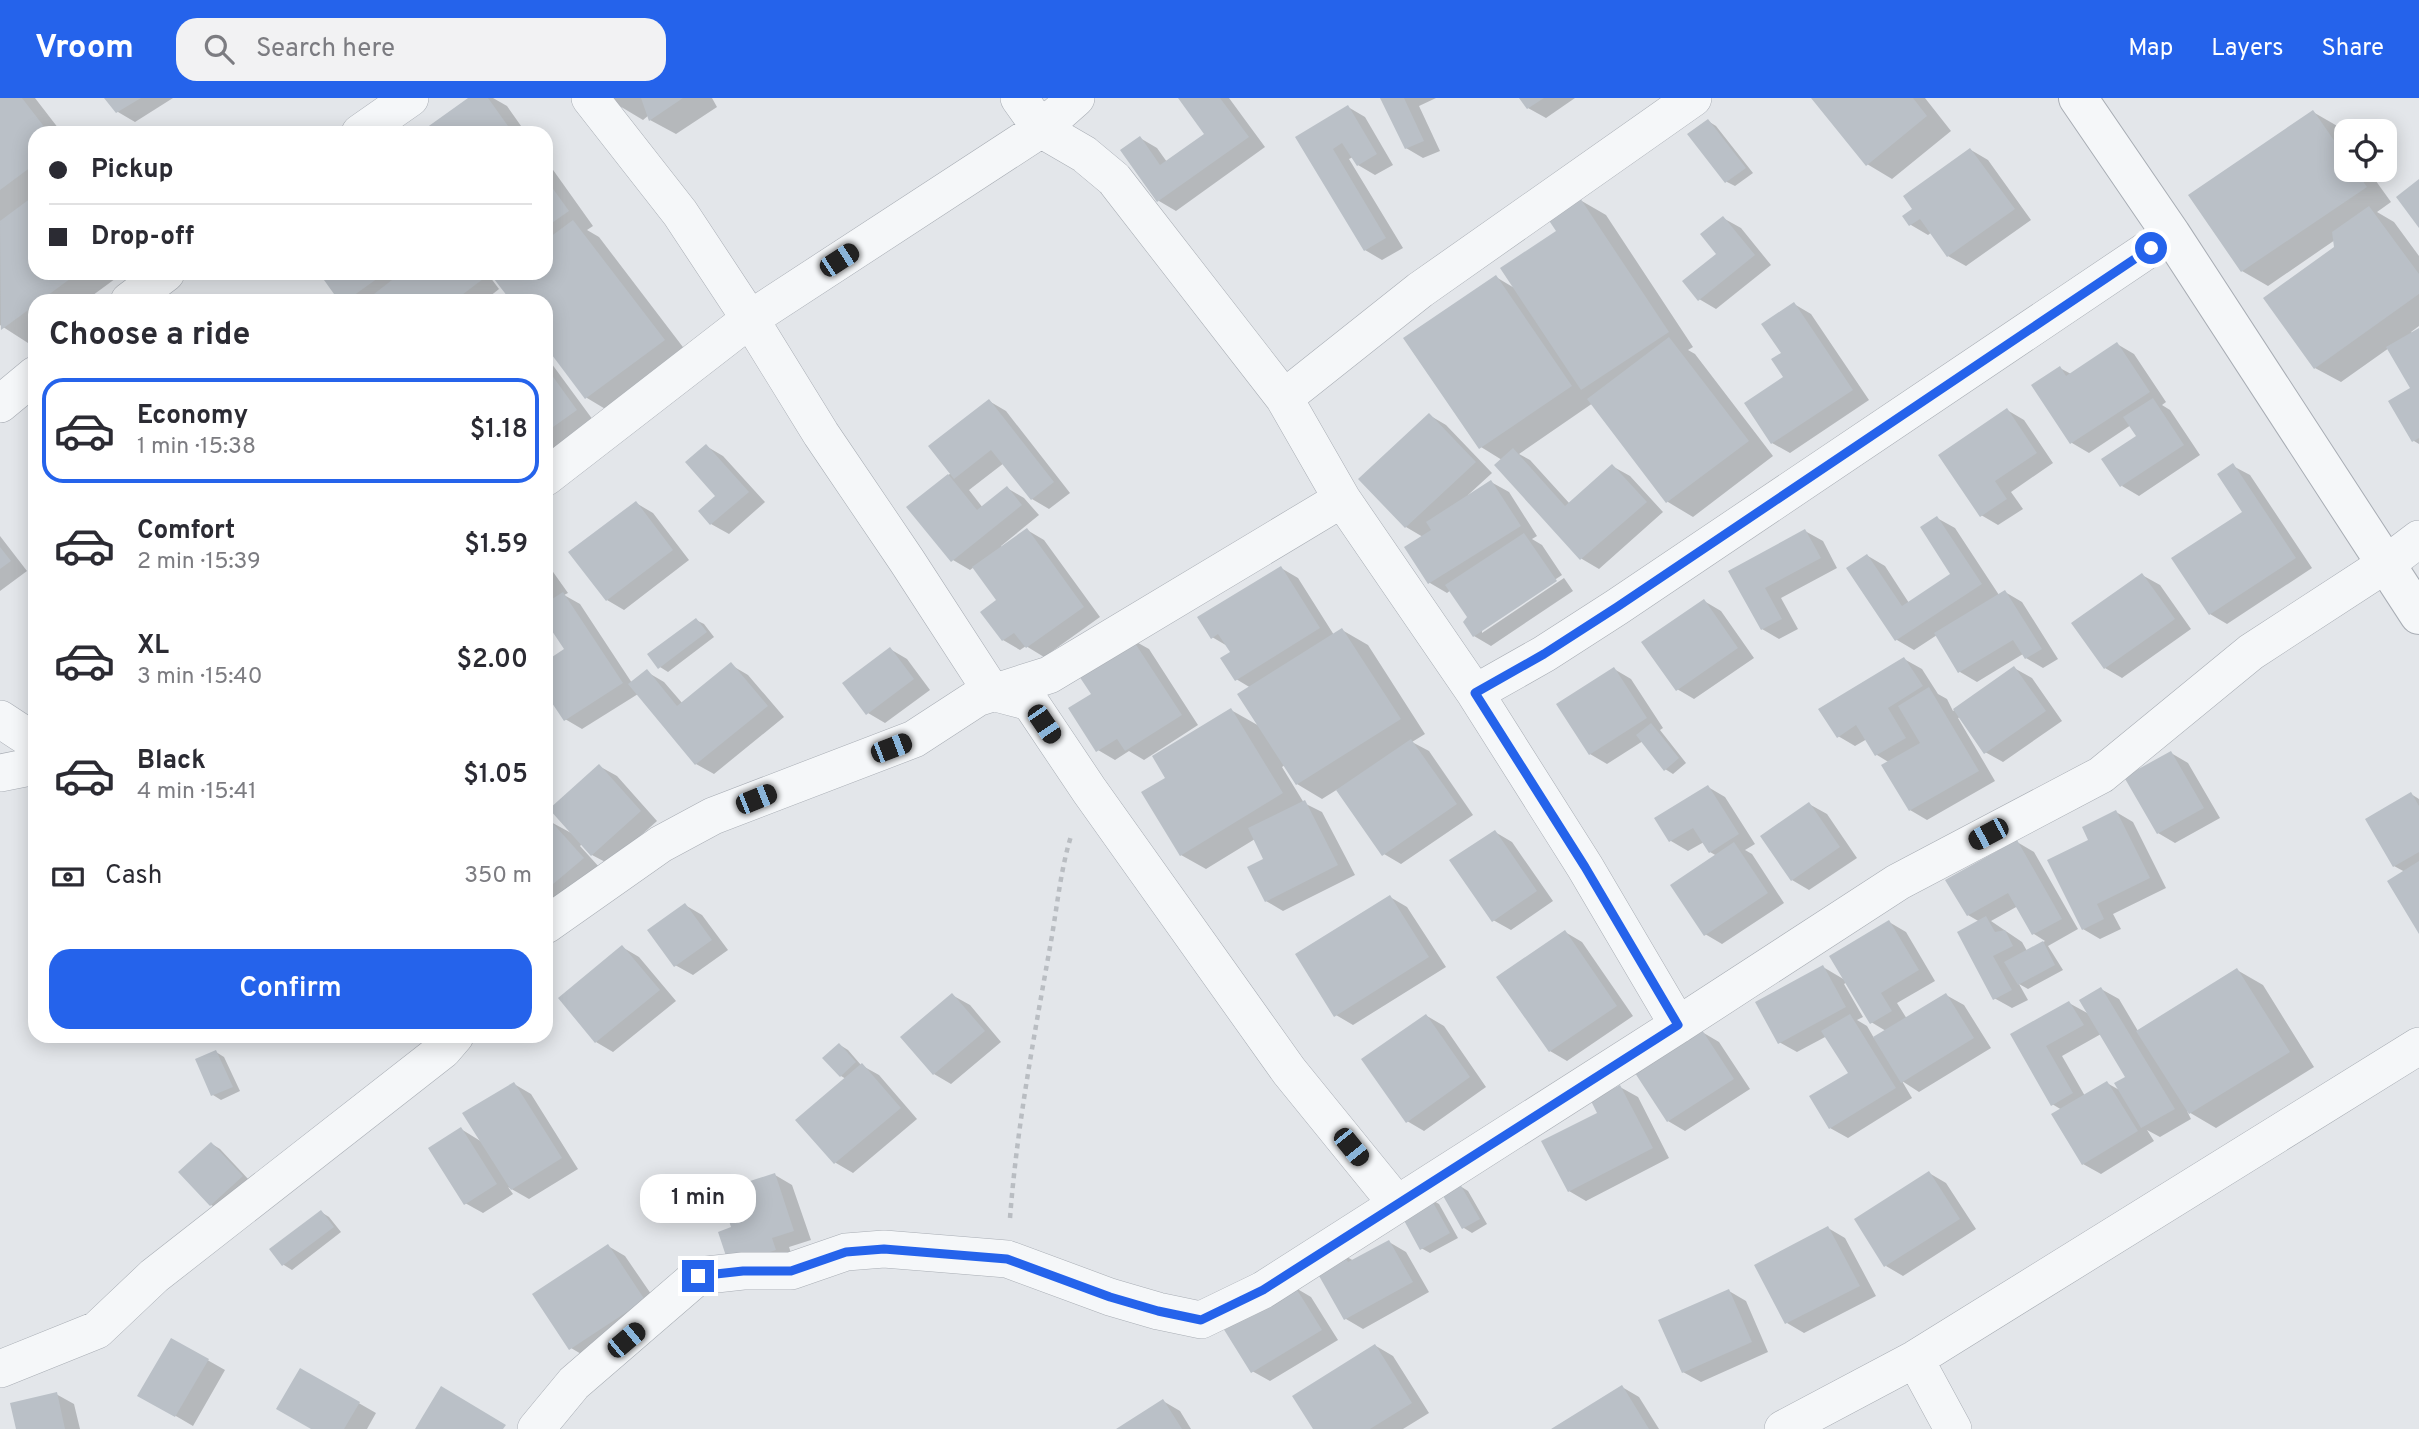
<!DOCTYPE html>
<meta charset="utf-8">
<style>
body{margin:0;font-family:Overpass,sans-serif;background:#f2f2f3;color:#2b2b33;height:100vh;display:flex;flex-direction:column;font-size:26px;white-space:nowrap}
*{box-sizing:border-box;margin:0}
p{font-size:23px;color:#7c7c81}
.icon{flex:none;width:38px;height:38px;fill:none;stroke:currentColor;stroke-width:2;stroke-linecap:round;stroke-linejoin:round}
.map{position:relative;flex:1;overflow:hidden}
.panel{position:absolute;left:28px;top:196px;width:525px;height:749px;display:flex;flex-direction:column;background:#fff;border-radius:21px;box-shadow:0 4px 18px #0003}
.panel>*{flex:none}
.banner{position:absolute;left:28px;top:28px;width:525px;height:154px;border-radius:21px;box-shadow:0 4px 18px #0003;display:grid;align-content:center;height:154px;padding:0 21px;background:#fff}
.tools{position:absolute;left:2334px;top:21px;display:grid;gap:14px}
.tools a{display:grid;place-items:center;width:63px;height:63px;border-radius:14px;background:#fff;box-shadow:0 4px 18px #0003;font-size:35px}
.end{position:absolute;width:32px;height:32px;margin:-16px;border:9px solid #2563eb;background:#fff;box-shadow:0 0 0 4px #fff}
.from{border-radius:50%}
.bubble{position:absolute;height:49px;border-radius:21px;background:#fff;box-shadow:0 4px 18px #0003;font-size:23px;font-weight:600;line-height:49px;text-align:center}
.car{position:absolute;width:21px;height:42px;margin:-21px -10px;border-radius:9px;box-shadow:0 0 5px 2px #0007;background:linear-gradient(#222 24%,#8ab4d8 0 40%,#222 0 76%,#8ab4d8 0 86%,#222 0)}
.banner b{display:flex;align-items:center;gap:24px;height:66px;font-size:26px}
.banner b+b{border-top:2px solid #e1e1e2}
.banner i{width:18px;height:18px;background:#2b2b33}
ul{padding:0;list-style:none}
li{display:flex;align-items:center;gap:21px;height:105px;margin:0 14px 10px;padding:0 7px;border:4px solid transparent;border-radius:21px}
li div{flex:1}
li b{display:block;font-size:26px}
li em{font-style:normal;font-weight:600}
li.on{border-color:#2563eb}
li>.icon{width:63px;height:63px;stroke-width:1.5}
h2{padding:0 21px;font-size:32px;line-height:84px}
.pay{display:flex;align-items:center;gap:18px;height:77px;padding:0 21px;font-size:26px}
.pay p{margin-inline-start:auto}
.cta{display:flex;gap:14px;margin-top:auto;padding:14px 21px}
.cta a{flex:1;height:80px;border-radius:21px;background:#2563eb;color:#fff;font-size:28px;font-weight:600;line-height:80px;text-align:center}
header{display:flex;align-items:center;gap:42px;box-sizing:border-box;height:98px;padding:0 35px;background:#2563eb;color:#fff}
header strong{font-size:33px}
nav{display:flex;gap:38px;margin-inline-start:auto;font-size:24px}
.search{width:490px;height:63px;background:#f2f2f3;display:flex;align-items:center;gap:18px;box-sizing:border-box;padding:0 24px;border-radius:21px;color:#7c7c81;font-size:26px}
.map>svg:first-child{display:block}
</style>
<header>
<strong>Vroom</strong>
<div class="search"><svg class="icon" aria-label="search" viewBox="0 0 24 24"><circle cx="10" cy="10" r="6"/><path d="M15 15l6 6"/></svg>Search here</div>
<nav><a>Map</a><a>Layers</a><a>Share</a></nav>
</header>
<div class="map">
<svg width="2419" height="1331" viewBox="0 0 2419 1331">
<rect width="100%" height="100%" fill="#e3e6ea"/>
<path fill="#0003" fill-rule="evenodd" d="M0,0H35L62,35H35V175H123L85,203H35V240L28,245L0,227Z
M106,0H173L135,24L118,14Z
M472,0H493L507,8L526,35H422Z
M613,0H712L717,9L676,36L650,22L649,17L643,22L618,7Z
M1180,0H1229L1265,49L1176,113L1159,103L1122,52L1140,40L1157,50L1167,64L1206,36Z
M1382,0H1436L1419,8L1440,53L1423,60L1406,50Z
M1521,0H1575L1546,20L1528,10Z
M1813,0H1925L1951,33L1892,81L1867,66Z
M1348,9L1365,19L1393,67L1375,77L1358,67L1353,59L1349,61L1403,150L1382,162L1365,152L1297,39Z
M2313,14L2339,29L2347,40V72H2368L2391,104L2377,114L2394,124L2419,158V228L2411,234L2413,236L2419,232V346L2414,343L2412,291L2389,250L2341,284L2315,270L2336,150L2335,142L2268,188L2242,173Z
M1708,23L1716,28L1753,75L1735,88L1727,84Z
M1971,52L1988,62L2031,122L1966,168L1948,158L1932,134L1928,137L1911,127L1904,118L1914,111Z
M546,62L593,128L587,132L599,139L689,257L612,315L587,300L546,246V203H513L505,175H546Z
M1580,102L1606,117L1693,249L1688,252L1695,256L1773,358L1693,419L1668,404L1593,305L1519,356L1530,362L1570,406L1612,368L1630,378L1663,414L1599,471L1582,461L1497,367L1502,362L1481,349L1496,179L1516,191Z
M1723,120L1741,130L1771,167L1716,211L1699,201L1718,157Z
M321,175H487L499,191L484,203H341Z
M1794,206L1811,216L1869,302L1790,355L1772,345L1785,280L1783,255Z
M2117,246L2134,256L2166,304L2162,307L2170,312L2200,357L2139,398L2122,388L2139,339L2131,327L2089,355L2072,345L2060,270L2071,276Z
M546,258L593,322L546,356Z
M989,303L1006,313L1070,395L1049,411L1032,401L1004,365L969,392L983,410L1007,390L1024,400L1039,417L1001,448L1002,450L1027,432L1044,442L1100,519L1044,559L1026,548L1020,552L1003,542L999,502L974,469L970,472L953,462L909,409L951,375Z
M2007,312L2024,322L2053,365L2011,394L2023,411L1998,427L1981,417Z
M1429,317L1446,327L1492,375L1468,397L1469,398L1491,384L1509,394L1537,438L1532,441L1542,447L1562,477L1482,530V535L1564,480L1573,493L1491,548L1474,538L1469,519L1451,492L1447,495L1430,485L1423,439L1406,429Z
M706,348L723,358L765,404L729,436L711,426L718,398Z
M2233,368L2250,377L2312,470L2227,526L2210,516L2244,414Z
M636,405L653,415L689,462L624,512L607,502Z
M1937,420L1955,430L1999,497L2005,494L2022,504L2058,561L2043,570L2026,560L2023,556L1977,584L1960,574L1937,537L1914,552L1897,542L1849,471L1868,458L1885,468L1909,505L1953,476Z
M1805,433L1823,443L1837,470L1781,500L1798,531L1779,541L1762,531L1730,473Z
M0,438L27,473L0,493Z
M546,464L568,495L564,497L580,506L632,585L647,574L664,584L683,606L731,567L748,577L784,619L714,676L696,666L638,596L582,631L565,621L546,592V565L567,552L546,521Z
M1281,470L1298,480L1334,537L1342,532L1368,547L1425,636L1412,644L1429,653L1473,717L1401,766L1384,756L1338,691L1322,701L1297,686L1285,667L1282,669L1304,705L1322,714L1355,777L1283,813L1266,803L1265,761L1255,741L1206,771L1181,757L1167,680L1231,612L1261,629L1251,590L1236,581L1232,555L1229,549L1212,539Z
M2142,477L2160,487L2191,531L2122,580L2105,570Z
M1704,503L1721,513L1754,560L1694,601L1677,591Z
M696,522L704,526L714,539L668,574L660,569Z
M1131,541L1149,551L1198,627L1144,662L1129,653L1115,662L1098,652L1093,596Z
M890,551L907,561L930,592L885,625L868,615Z
M1904,561L1922,571L1938,596L1947,601L1953,613L2014,570L2032,580L2062,623L2003,664L1985,654L1960,619L1958,620L1995,683L1927,722L1910,712L1890,665L1877,657L1867,641L1855,648L1838,638Z
M1614,571L1631,581L1663,630L1660,632L1686,665L1673,676L1665,671L1643,643L1607,666L1590,656Z
M2171,655L2188,665L2220,720L2175,745L2158,735Z
M599,668L617,678L657,723L609,766L592,757L582,746L580,748L600,770L546,816V725L549,723L573,736Z
M1708,689L1725,699L1755,746L1745,752L1752,756L1784,805L1722,846L1705,836L1717,758L1710,754L1704,744L1688,753L1671,743L1657,721Z
M2411,696L2419,701V833L2405,774L2394,768Z
M1809,706L1827,716L1857,760L1809,792L1792,782Z
M2116,714L2133,724L2166,790L2113,816L2121,831L2100,841L2083,831L2090,742Z
M1495,734L1512,744L1553,803L1511,832L1493,822Z
M2017,744L2034,754L2078,831L2048,848L2063,872L2028,891L2019,886L2028,902L2012,910L1994,900L1980,824L1968,817ZM2018,808L2034,836L2045,843L2027,853L2022,844L1991,823Z
M1390,799L1407,809L1446,869L1353,927L1336,917Z
M685,807L702,817L728,852L693,877L675,867Z
M1889,824L1906,834L1935,883L1897,905L1907,921L1946,897L1964,907L1991,950L1919,994L1902,983L1912,1000L1848,1040L1830,1030L1850,976L1827,938L1797,954L1779,944L1823,869L1845,882ZM1847,884L1871,924L1886,933L1874,940L1867,928L1857,922L1863,919L1844,886Z
M1565,834L1582,844L1633,918L1567,963L1550,953Z
M622,849L639,859L676,903L613,954L596,944Z
M2237,872L2263,887L2314,969L2216,1030L2187,1013L2191,1021L2160,1039L2147,1032L2154,1043L2101,1076L2083,1066L2062,1012L2052,1006L2012,937L2069,905L2089,916L2101,891L2119,901L2138,933ZM2101,936L2127,979L2121,993L2107,985L2085,998L2062,958Z
M952,897L970,907L1001,944L951,986L934,976Z
M1427,918L1444,928L1486,989L1424,1033L1407,1023Z
M1702,934L1719,944L1750,991L1685,1033L1668,1023Z
M840,947L848,952L861,967L879,977L917,1021L853,1075L836,1065L798,1022L846,981L841,978Z
M216,954L224,959L240,993L221,1002L213,997Z
M514,986L531,996L578,1071L529,1101L508,1089L513,1096L483,1115L465,1105L461,1031L482,1044Z
M1620,989L1638,999L1669,1060L1586,1103L1569,1093L1599,1016Z
M212,1046L220,1051L250,1083L219,1111L211,1107Z
M1929,1075L1946,1085L1976,1131L1903,1178L1886,1168Z
M775,1077L792,1087L811,1142L789,1149L793,1161L748,1176L734,1130Z
M1460,1088L1468,1093L1487,1126L1472,1135L1464,1130Z
M1430,1101L1439,1106L1458,1140L1430,1155L1421,1150Z
M321,1114L329,1119L341,1134L292,1172L284,1167L272,1152Z
M1828,1130L1845,1140L1876,1198L1804,1235L1787,1225Z
M1389,1144L1406,1154L1429,1194L1363,1231L1346,1221L1342,1156L1354,1163Z
M608,1148L625,1158L662,1212L588,1260L571,1250Z
M1294,1189L1311,1199L1338,1242L1270,1283L1252,1273Z
M1729,1193L1746,1203L1768,1254L1701,1284L1683,1274Z
M172,1242L225,1272L193,1328L140,1297Z
M1376,1248L1393,1258L1429,1315L1403,1331H1315Z
M301,1272L376,1315L367,1331H315Z
M1622,1289L1639,1299L1659,1331H1555Z
M56,1296L74,1306L80,1331H18Z
M1163,1303L1180,1313L1191,1331H1120Z"/>
<path fill="#bac0c7" d="M0,0H22L49,35H35V66L0,92Z
M104,0H141L116,15Z
M468,0H488L513,35H419Z
M641,0H683L649,23Z
M1178,0H1220L1249,39L1157,104L1120,52L1140,38L1160,67L1204,36Z
M1380,0H1404L1424,43L1405,51Z
M1519,0H1544L1527,11Z
M1811,0H1913L1927,18L1866,68Z
M1348,7L1377,56L1357,68L1342,45L1333,51L1386,140L1364,153L1295,39Z
M2313,12L2347,61V72H2355L2367,89L2241,174L2188,97Z
M1708,21L1746,70L1725,85L1687,36Z
M1970,50L2015,111L1947,159L1920,121L1909,128L1902,118L1912,111L1903,98Z
M546,81L569,113L546,129Z
M2419,81V130L2396,99Z
M35,97V175H78L40,203H35V207L1,232L0,123Z
M1580,100L1669,234L1581,292L1500,170L1556,133L1548,121Z
M2369,108L2419,176V196L2314,271L2263,200L2334,149L2332,134Z
M1723,118L1755,157L1698,203L1682,183L1716,156L1700,136Z
M573,122L665,242L585,301L546,249V203H511L494,181L502,175H546V142Z
M319,175H385L346,203H339Z
M401,175H479L483,181L454,203H365Z
M1496,177L1572,288L1479,351L1403,240Z
M1794,204L1853,292L1771,346L1744,305L1783,279L1771,261L1781,255L1761,226Z
M2419,230V340L2412,344L2388,303L2410,290L2386,249Z
M1669,239L1749,343L1666,405L1587,301Z
M2117,244L2150,294L2070,346L2031,287L2060,268L2066,278Z
M546,269L577,312L546,334Z
M2153,300L2184,347L2120,389L2101,361L2136,338L2123,319Z
M989,301L1054,384L1031,402L991,352L954,381L928,348Z
M2007,310L2037,355L1995,383L2007,401L1980,419L1938,357Z
M1429,315L1476,364L1405,430L1358,381Z
M706,346L749,394L710,427L698,413L715,398L685,364Z
M1513,350L1565,408L1612,366L1647,404L1580,462L1494,367Z
M2233,365L2296,460L2209,517L2171,460L2242,414L2217,376Z
M948,376L977,412L1007,388L1022,407L951,464L906,409Z
M1491,382L1521,428L1428,486L1404,449L1431,432L1426,424Z
M636,403L673,452L606,503L568,454Z
M1937,418L1982,486L1895,543L1846,470L1867,456L1902,508L1950,476L1920,429Z
M1027,430L1084,509L1026,550L1014,535L1002,543L980,514L996,502L972,469Z
M1805,431L1821,460L1765,490L1782,521L1761,532L1728,473Z
M1524,435L1557,483L1473,539L1463,524L1467,519L1445,487Z
M0,449L11,463L0,471Z
M1281,468L1320,530L1235,583L1220,560L1230,554L1218,536L1211,541L1197,519Z
M2142,475L2175,521L2104,571L2071,525Z
M2005,492L2042,551L2025,561L2013,542L1958,575L1934,535Z
M563,494L623,585L564,623L546,596V563L564,551L546,524V505Z
M1704,501L1738,550L1676,593L1641,544Z
M696,520L707,534L658,571L647,556Z
M1342,530L1401,621L1296,687L1237,596Z
M1131,539L1182,617L1125,653L1117,641L1096,654L1068,610L1091,596L1077,575Z
M890,549L914,581L866,617L842,585Z
M1904,559L1923,588L1888,610L1906,640L1875,658L1856,627L1837,640L1818,611Z
M731,564L768,608L695,667L628,586L647,571L677,608Z
M2014,568L2046,613L1984,656L1953,611Z
M1614,569L1647,620L1589,657L1556,606Z
M1929,589L1979,673L1909,713L1881,667L1920,645L1898,608Z
M1231,610L1283,695L1180,758L1141,694L1165,680L1152,658Z
M1651,625L1679,660L1664,673L1636,637Z
M1411,641L1457,706L1382,758L1336,692Z
M2171,653L2204,710L2157,736L2124,679Z
M599,666L641,713L591,758L549,711Z
M1708,687L1739,736L1709,755L1693,730L1669,744L1654,720Z
M2411,694L2419,708V754L2393,769L2365,721Z
M1305,702L1338,767L1265,804L1247,769L1263,761L1248,730Z
M1809,704L1840,749L1791,783L1760,738Z
M2116,712L2150,780L2097,806L2104,821L2082,832L2047,762L2088,742L2082,729Z
M549,721L584,760L546,792V723Z
M1495,732L1537,793L1492,824L1449,762Z
M2017,742L2062,821L2032,837L2008,795L1967,818L1945,782Z
M1734,744L1768,795L1704,838L1670,787Z
M2419,763V836L2387,783Z
M1390,797L1429,859L1334,919L1295,856Z
M685,805L712,842L674,869L647,832Z
M1986,818L1995,834L2005,832L2013,848L1993,858L2012,892L1993,902L1957,834Z
M1889,822L1919,872L1881,895L1892,913L1870,926L1829,858Z
M1565,832L1617,908L1549,954L1496,879Z
M2043,843L2055,867L2018,887L2004,864Z
M622,847L660,892L595,945L558,900Z
M1823,867L1846,909L1778,946L1755,904Z
M2237,870L2290,954L2189,1016L2136,933Z
M2101,889L2175,1011L2141,1030L2114,985L2125,979L2079,902Z
M952,895L985,933L933,977L900,939Z
M1946,895L1974,940L1901,985L1873,939Z
M2069,903L2084,927L2046,948L2073,995L2051,1008L2010,936Z
M1426,916L1470,979L1406,1025L1361,961Z
M1850,916L1896,990L1829,1031L1809,998L1848,975L1821,933Z
M1702,932L1734,981L1667,1024L1635,975Z
M839,945L856,964L840,979L822,960Z
M216,952L233,989L211,998L195,961Z
M862,965L901,1010L834,1066L795,1022Z
M2107,983L2138,1033L2082,1067L2051,1016Z
M514,984L562,1060L511,1092L462,1015Z
M1620,987L1653,1050L1568,1094L1541,1043L1597,1015L1591,1003Z
M461,1029L497,1086L464,1107L428,1050Z
M211,1044L243,1078L210,1108L178,1074Z
M1929,1073L1960,1121L1884,1169L1854,1121Z
M775,1075L794,1133L772,1140L776,1152L729,1167L718,1134L731,1129L719,1093Z
M1460,1086L1480,1121L1462,1131L1442,1096Z
M1430,1099L1450,1135L1420,1152L1400,1115Z
M321,1112L334,1129L282,1168L269,1151Z
M1828,1128L1860,1188L1785,1226L1754,1167Z
M1389,1142L1413,1184L1344,1222L1314,1169L1342,1154L1348,1164Z
M608,1146L645,1202L569,1252L532,1196Z
M1294,1187L1322,1232L1251,1275L1223,1230Z
M1729,1191L1752,1244L1682,1275L1658,1222Z
M171,1240L209,1261L175,1319L137,1298Z
M1375,1246L1412,1305L1370,1331H1313L1292,1298Z
M300,1270L360,1304L344,1331H311L276,1311Z
M1622,1287L1649,1331H1551Z
M441,1288L506,1327L503,1331H415Z
M57,1294L65,1331H16L10,1305Z
M1163,1301L1182,1331H1116Z"/>
<g fill="none" stroke-linecap="round" stroke-linejoin="round">
<g stroke="#a8adb4" stroke-width="38">
<path id="minor" d="M590,0L680,115L750,221L821,336L907,463L992,594L1030,604L1089,692L1289,973L1397,1106
M1019,0L1041,31L1084,56L1114,81L1284,300L1342,401L1475,595L1585,769L1678,927
M360,35L410,0
M129,203L166,175
M1284,300L1420,192L1693,0
M0,306L35,277
M546,379L750,221L1041,31L1076,0
M1475,595L1544,556L1617,509L2171,136
M0,621L35,644
M0,675L35,668
M546,827L661,746L713,718L914,641L977,600L1049,577L1342,401
M1915,1261L1953,1331
M0,1271L97,1232L154,1178L443,952L455,938
M536,1331L574,1285L698,1178L743,1173H791L846,1154L884,1151L1007,1161L1110,1199L1158,1213L1201,1222L1263,1192L1678,927L1898,784L2101,677L2251,554L2386,466L2419,441
M1783,1331L1915,1261L2419,948"/>
</g>
<g stroke="#a8adb4" stroke-width="40">
<path id="tertiary" d="M2078,0L2171,136L2419,517"/>
</g>
<path stroke="#b9bdc2" stroke-width="4.5" stroke-dasharray="5 5" stroke-linecap="butt" d="M1010,1120C1017,1028 1034,939 1050,849C1057,811 1060,774 1071,738"/>
<use href="#minor" stroke="#f5f7f9" stroke-width="37"/>
<use href="#tertiary" stroke="#f5f7f9" stroke-width="38"/>
</g>
<g fill="none" stroke-linecap="round" stroke-linejoin="round">
<path stroke="#2563eb" stroke-width="9" d="M698,1178L743,1173H791L846,1154L884,1151L1007,1161L1110,1199L1158,1213L1201,1222L1263,1192L1678,927L1585,769L1475,595L1544,556L1617,509L2151,150"/>
</g>
</svg>
<div class="tools">
<a><svg class="icon" aria-label="locate" viewBox="0 0 24 24"><circle cx="12" cy="12" r="6"/><path d="M12 2v4M12 18v4M2 12h4M18 12h4"/></svg></a>
</div>
<i class="end from" style="left:2151px;top:150px"></i>
<i class="end" style="left:698px;top:1178px"></i>
<div class="bubble" style="left:640px;top:1076px;width:116px">1 min</div>
<i class="car" style="left:839px;top:162px;rotate:57deg"></i>
<i class="car" style="left:1044px;top:626px;rotate:146deg"></i>
<i class="car" style="left:891px;top:650px;rotate:69deg"></i>
<i class="car" style="left:756px;top:701px;rotate:68deg"></i>
<i class="car" style="left:1988px;top:736px;rotate:242deg"></i>
<i class="car" style="left:1351px;top:1049px;rotate:141deg"></i>
<i class="car" style="left:626px;top:1242px;rotate:50deg"></i>
<div class="banner">
<b><i class="from"></i>Pickup</b>
<b><i></i>Drop-off</b>
</div>
<section class="panel">
<h2>Choose a ride</h2>
<ul>
<li class="on"><svg class="icon" aria-label="car" viewBox="0 0 24 24"><path d="M5 17H2v-5l4-1 3-4h7l3 4 3 1v5h-3M9 17h6M6 11h13"/><circle cx="7" cy="17" r="2"/><circle cx="17" cy="17" r="2"/></svg><div><b>Economy</b><p>1 min · 15:38</p></div><em>$1.18</em></li>
<li><svg class="icon" aria-label="car" viewBox="0 0 24 24"><path d="M5 17H2v-5l4-1 3-4h7l3 4 3 1v5h-3M9 17h6M6 11h13"/><circle cx="7" cy="17" r="2"/><circle cx="17" cy="17" r="2"/></svg><div><b>Comfort</b><p>2 min · 15:39</p></div><em>$1.59</em></li>
<li><svg class="icon" aria-label="car" viewBox="0 0 24 24"><path d="M5 17H2v-5l4-1 3-4h7l3 4 3 1v5h-3M9 17h6M6 11h13"/><circle cx="7" cy="17" r="2"/><circle cx="17" cy="17" r="2"/></svg><div><b>XL</b><p>3 min · 15:40</p></div><em>$2.00</em></li>
<li><svg class="icon" aria-label="car" viewBox="0 0 24 24"><path d="M5 17H2v-5l4-1 3-4h7l3 4 3 1v5h-3M9 17h6M6 11h13"/><circle cx="7" cy="17" r="2"/><circle cx="17" cy="17" r="2"/></svg><div><b>Black</b><p>4 min · 15:41</p></div><em>$1.05</em></li>
</ul>
<div class="pay"><svg class="icon" aria-label="cash" viewBox="0 0 24 24"><path d="M3 7h18v10H3z"/><circle cx="12" cy="12" r="2"/></svg>Cash<p>350 m</p></div>
<div class="cta"><a>Confirm</a></div>
</section>
</div>
